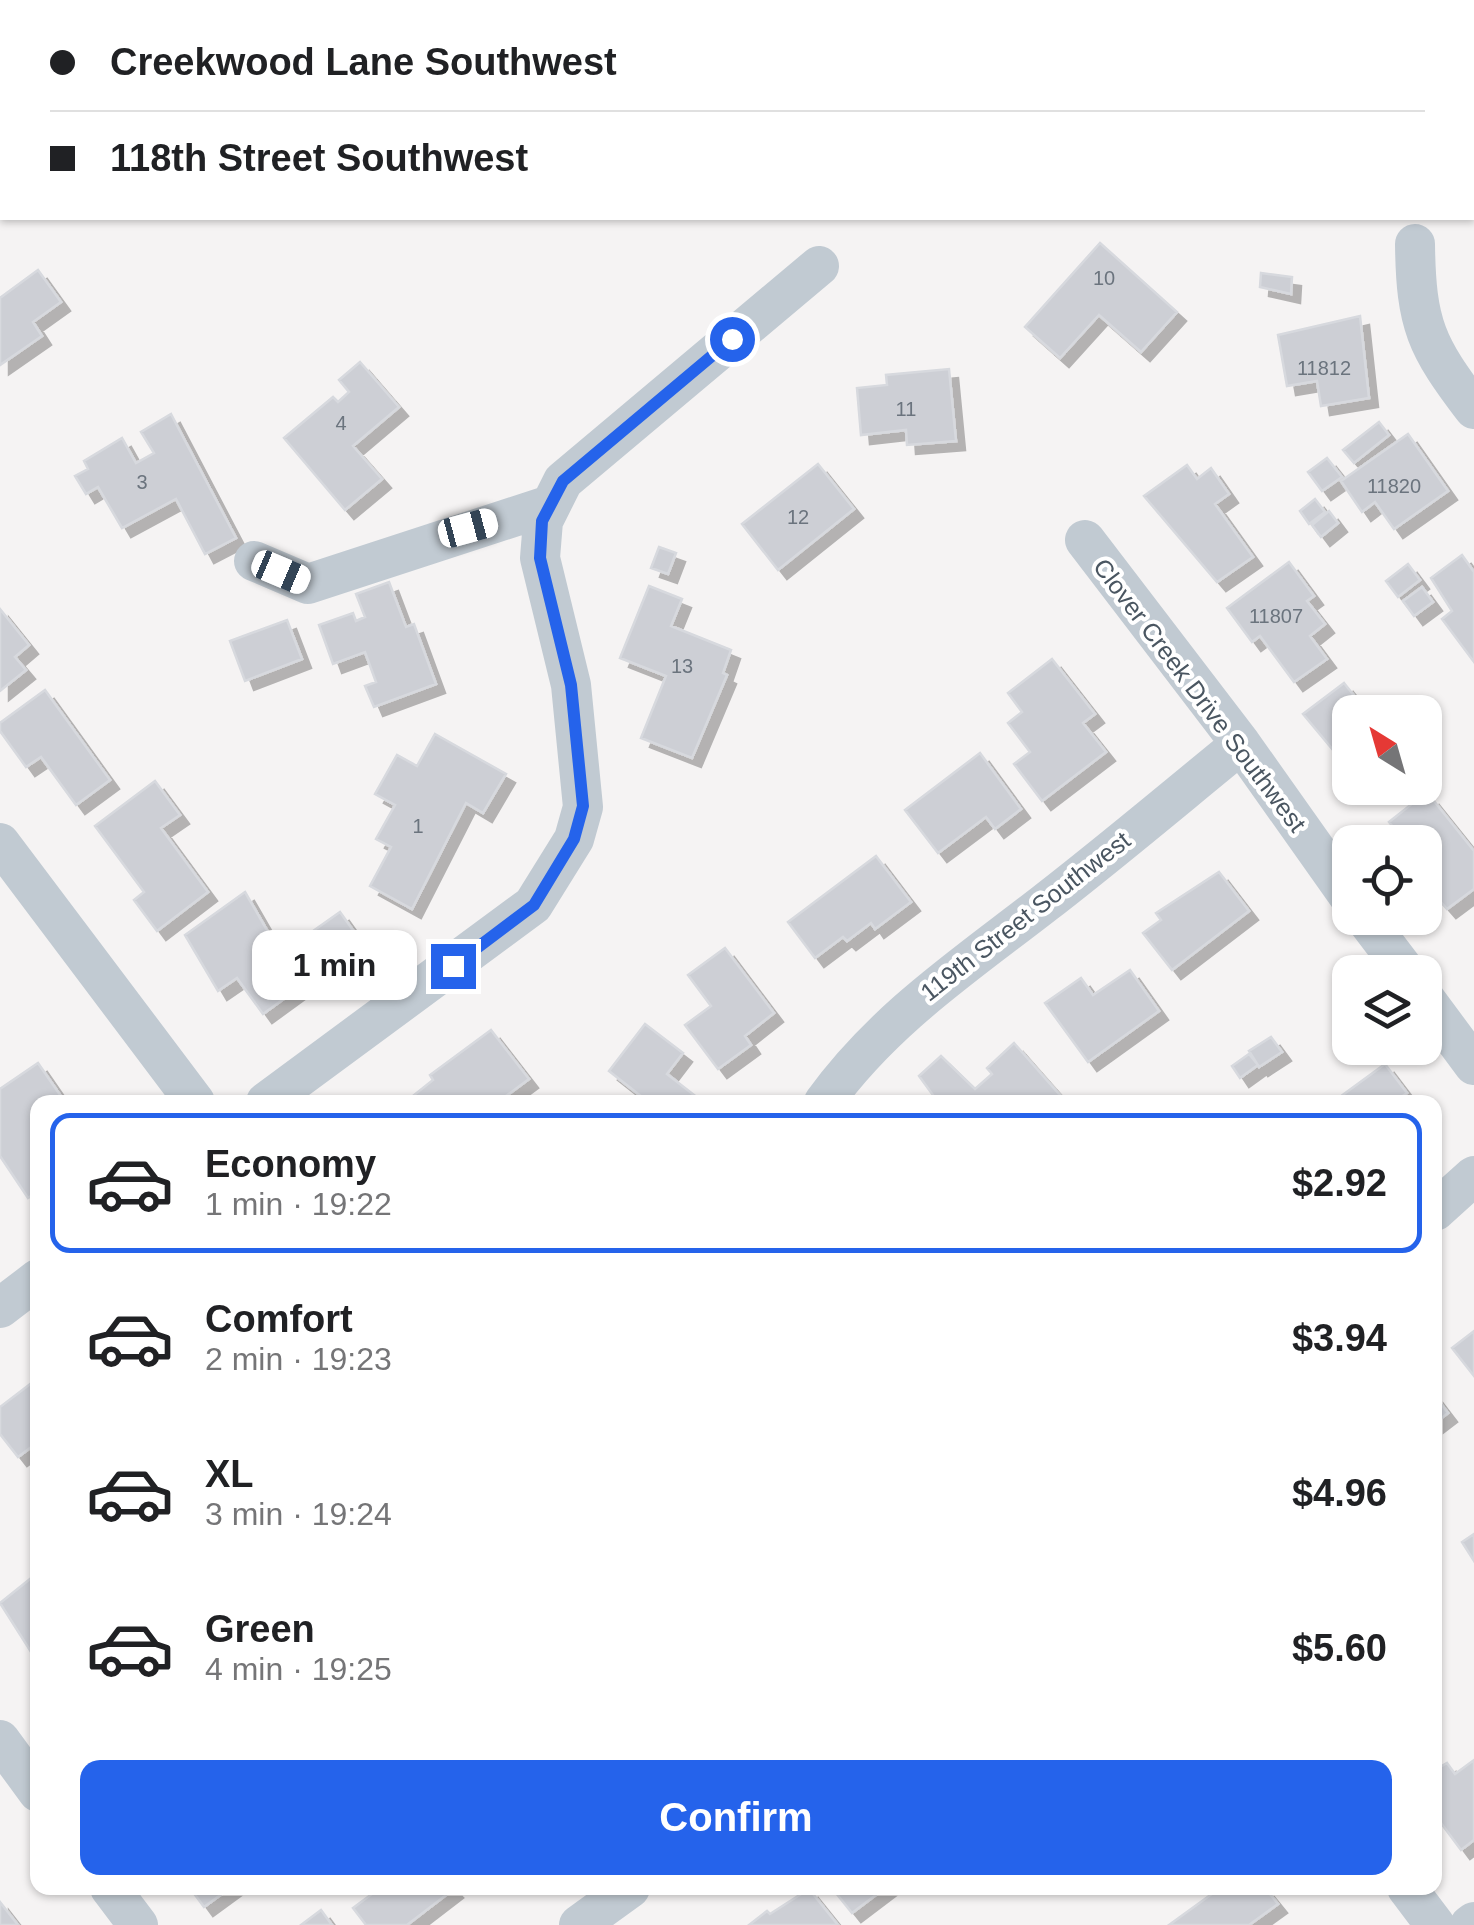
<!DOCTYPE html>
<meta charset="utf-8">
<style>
body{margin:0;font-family:Helvetica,sans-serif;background:#f6f6f6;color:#202124;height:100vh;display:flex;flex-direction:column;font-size:38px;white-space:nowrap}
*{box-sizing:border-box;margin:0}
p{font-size:32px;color:#757577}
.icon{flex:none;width:55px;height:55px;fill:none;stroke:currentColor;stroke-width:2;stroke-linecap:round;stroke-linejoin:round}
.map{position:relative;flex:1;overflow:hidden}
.side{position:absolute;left:30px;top:1095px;width:1412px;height:800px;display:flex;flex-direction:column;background:#fff;border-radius:20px;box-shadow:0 2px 8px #0004}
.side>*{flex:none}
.banner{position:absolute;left:0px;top:0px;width:1475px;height:220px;box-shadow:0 2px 8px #0004;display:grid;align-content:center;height:220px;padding:0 50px;background:#fff}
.needle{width:65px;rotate:323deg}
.fabs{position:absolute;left:1332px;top:695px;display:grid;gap:20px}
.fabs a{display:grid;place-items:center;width:110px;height:110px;border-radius:20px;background:#fff;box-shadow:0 2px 8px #0004;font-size:50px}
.end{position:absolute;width:45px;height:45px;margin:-22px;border:12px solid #2563eb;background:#fff;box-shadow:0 0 0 5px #fff}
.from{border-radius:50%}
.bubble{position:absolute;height:70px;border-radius:20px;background:#fff;box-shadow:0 2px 8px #0004;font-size:32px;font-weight:600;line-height:70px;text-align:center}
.car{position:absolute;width:30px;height:60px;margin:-30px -15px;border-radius:12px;box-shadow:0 0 8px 2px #0007;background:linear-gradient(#fff 24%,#345 0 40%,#fff 0 76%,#345 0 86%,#fff 0)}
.banner b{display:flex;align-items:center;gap:35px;height:95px;font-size:38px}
.banner b+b{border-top:2px solid #e0e0e0}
.banner i{width:25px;height:25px;background:#202124}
ul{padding:18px 0 0;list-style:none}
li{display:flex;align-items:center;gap:30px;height:140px;margin:0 20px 15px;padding:0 30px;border:5px solid transparent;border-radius:20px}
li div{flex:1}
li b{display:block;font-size:38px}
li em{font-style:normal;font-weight:600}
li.current{border-color:#2563eb}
li>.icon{width:90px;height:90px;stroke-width:1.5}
.action{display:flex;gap:20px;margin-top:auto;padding:20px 50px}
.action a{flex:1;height:115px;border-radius:20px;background:#2563eb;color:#fff;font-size:40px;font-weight:600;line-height:115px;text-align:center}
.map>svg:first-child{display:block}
</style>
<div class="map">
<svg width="1474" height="1925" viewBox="0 0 1474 1925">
<defs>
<filter id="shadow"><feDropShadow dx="9" dy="9" stdDeviation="0" flood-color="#0004"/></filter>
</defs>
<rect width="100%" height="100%" fill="#f5f3f3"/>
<path fill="#cdcfd5" stroke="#d7d9de" stroke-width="2.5" filter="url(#shadow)" d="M492,0H587V2H492Z
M1109,0H1174L1180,2H1108Z
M1100,243L1177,312L1141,352L1099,315L1060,358L1025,327Z
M38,270L61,302L33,322L42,336L0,365V298Z
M1261,273L1292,277L1291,294L1260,287Z
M1360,316L1369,398L1321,406L1317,381L1287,386L1278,335Z
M360,362L399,407L353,446L382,479L345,510L284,438L333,397L338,402L349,392L339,380Z
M949,369L956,441L907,445L906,430L861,435L857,388L887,385L886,375Z
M171,414L236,538L205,554L176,499L122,528L98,487L86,494L75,476L88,469L84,461L122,438L136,463L154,453L141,432Z
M1379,422L1389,435L1354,463L1343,450Z
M1408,434L1448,491L1394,529L1375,502L1362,512L1341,481Z
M1327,458L1342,477L1322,491L1308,472Z
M818,464L854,509L778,570L742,524Z
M1187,465L1197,479L1211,468L1229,494L1215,504L1253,557L1217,582L1144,496Z
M1315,499L1325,512L1309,524L1300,511Z
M1329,511L1338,523L1321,537L1312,525Z
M659,547L676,553L668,574L651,568Z
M1462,555L1474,572V662L1442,619L1452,611L1431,578Z
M1289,562L1314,596L1307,601L1325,624L1310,636L1327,659L1294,682L1260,636L1252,642L1227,608Z
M1408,564L1420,580L1398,597L1386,581Z
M389,582L406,627L414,624L436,684L374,707L365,686L376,682L365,652L333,664L319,625L353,613L356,621L365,617L356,594Z
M649,586L682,599L671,626L731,650L723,673L727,675L692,758L641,738L666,676L620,658Z
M1422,587L1433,602L1414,616L1403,601Z
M0,609L29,645L15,657L26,670L0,691Z
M287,620L302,659L245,681L230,641Z
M1052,659L1095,714L1083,723L1106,752L1042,801L1014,764L1030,752L1008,723L1022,712L1008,693Z
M1344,683L1367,712H1350L1348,768L1303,714Z
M45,690L110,780L76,805L41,757L26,767L0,731V723Z
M435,734L506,774L483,813L466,803L412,909L370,886L391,847L376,839L395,805L375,794L397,755L417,766Z
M980,753L1021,809L995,829L986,817L938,853L905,810Z
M155,781L180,815L161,828L208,892L157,931L134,900L144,892L95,826Z
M1423,795L1426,800L1430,796L1474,851V889L1447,909L1425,884V842H1405L1389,822Z
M876,856L911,902L875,929L871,923L847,941L843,937L815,958L788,922Z
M1219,872L1249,911L1172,970L1143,933L1161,920L1156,913Z
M245,892L271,937L261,943L272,960L340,912L365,947L306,988L298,977L290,982L296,990L263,1014L237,978L218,991L185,935Z
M725,948L774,1013L745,1036L751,1045L718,1069L685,1025L711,1006L688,975Z
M1130,970L1159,1011L1088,1062L1045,1003L1081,978L1093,995Z
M645,1024L683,1053L667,1074L703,1102H638L642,1097L609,1071Z
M491,1030L529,1079L498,1102H412L409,1099L433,1080L430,1075Z
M1271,1037L1282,1052L1259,1067L1249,1051Z
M1014,1043L1066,1102H938L919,1076L941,1056L975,1089L992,1074L987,1068Z
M1249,1054L1258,1065L1240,1078L1232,1066Z
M38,1063L65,1102H38V1136L34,1139L38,1191L28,1198L0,1156V1089Z
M1385,1064L1407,1093L1394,1102H1333Z
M1474,1331V1376L1452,1348Z
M38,1378V1442L18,1457L0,1434V1407Z
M1435,1396L1448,1413L1435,1423Z
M1474,1534V1561L1462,1542Z
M35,1575L38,1578V1663L0,1603Z
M1474,1760V1840L1461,1850L1435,1815V1770L1447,1763L1455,1774Z
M190,1888H230L204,1907Z
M380,1888H453L454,1889L407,1925H366L353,1908Z
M832,1888H885L852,1913Z
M1220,1888H1265L1278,1904L1249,1925H1169Z
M809,1889L838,1925H749L767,1911L770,1914Z
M0,1902L18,1925H0Z
M321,1910L332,1925H301Z"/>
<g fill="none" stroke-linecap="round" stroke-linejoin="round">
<path stroke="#c1cad2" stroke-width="40" d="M1415,244C1416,325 1426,346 1474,409
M1085,540L1241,744L1350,898
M254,561L308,584L547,506
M0,843L195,1102
M1365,918L1406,972
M1425,999L1474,1065
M266,1102L533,905L574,839L583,807L571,685L540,558L543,521L563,481L819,266
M824,1102C884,1019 964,966 1045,903C1111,852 1176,797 1241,744
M1435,1211L1474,1176
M0,1308L38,1279
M0,1740L38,1792
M110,1888L138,1925
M1407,1888L1435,1925
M579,1925L630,1888
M1470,1925L1474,1922"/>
</g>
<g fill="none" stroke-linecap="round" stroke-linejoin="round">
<path stroke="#2563eb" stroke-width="12" d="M453,966L534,905L574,839L583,806L571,685L540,558L542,521L563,481L732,339"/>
</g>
<g text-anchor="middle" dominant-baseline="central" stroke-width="8" stroke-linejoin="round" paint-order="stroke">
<g font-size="20" fill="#6b747e">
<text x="1104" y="278">10</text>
<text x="1324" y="368">11812</text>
<text x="906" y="409">11</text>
<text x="341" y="423">4</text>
<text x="142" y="482">3</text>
<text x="1394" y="486">11820</text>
<text x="798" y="517">12</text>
<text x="1276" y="616">11807</text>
<text x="682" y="666">13</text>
<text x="418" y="826">1</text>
</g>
<g font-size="25" fill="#4a5661" stroke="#fff">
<text transform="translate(1200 695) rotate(53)">Clover Creek Drive Southwest</text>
<text transform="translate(1025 916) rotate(-38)">119th Street Southwest</text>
</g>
</g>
</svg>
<div class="fabs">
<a><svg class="needle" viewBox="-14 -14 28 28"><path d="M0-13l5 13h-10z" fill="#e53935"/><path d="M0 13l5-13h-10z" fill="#757577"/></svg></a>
<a><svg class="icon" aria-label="locate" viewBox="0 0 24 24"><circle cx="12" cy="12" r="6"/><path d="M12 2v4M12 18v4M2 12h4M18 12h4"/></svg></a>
<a><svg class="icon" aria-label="layers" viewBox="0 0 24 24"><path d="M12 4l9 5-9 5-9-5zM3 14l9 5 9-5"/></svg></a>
</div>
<i class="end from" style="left:732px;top:339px"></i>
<i class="end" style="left:453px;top:966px"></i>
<div class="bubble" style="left:252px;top:930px;width:165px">1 min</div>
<i class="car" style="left:468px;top:528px;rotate:75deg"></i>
<i class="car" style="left:281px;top:572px;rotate:113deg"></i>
<div class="banner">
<b><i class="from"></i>Creekwood Lane Southwest</b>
<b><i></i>118th Street Southwest</b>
</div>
<section class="side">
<ul>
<li class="current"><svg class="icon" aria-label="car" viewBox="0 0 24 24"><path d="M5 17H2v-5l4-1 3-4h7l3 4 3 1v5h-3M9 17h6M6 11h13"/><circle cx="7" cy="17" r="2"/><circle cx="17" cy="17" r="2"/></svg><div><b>Economy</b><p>1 min · 19:22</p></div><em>$2.92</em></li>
<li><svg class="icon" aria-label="car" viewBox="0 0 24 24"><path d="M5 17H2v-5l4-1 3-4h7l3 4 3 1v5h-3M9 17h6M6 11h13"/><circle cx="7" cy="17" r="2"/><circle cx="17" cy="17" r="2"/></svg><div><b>Comfort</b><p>2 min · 19:23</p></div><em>$3.94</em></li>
<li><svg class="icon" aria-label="car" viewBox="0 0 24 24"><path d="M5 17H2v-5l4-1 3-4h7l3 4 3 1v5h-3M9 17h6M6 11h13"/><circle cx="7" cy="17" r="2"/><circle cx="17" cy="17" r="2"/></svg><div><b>XL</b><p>3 min · 19:24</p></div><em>$4.96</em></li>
<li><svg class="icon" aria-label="car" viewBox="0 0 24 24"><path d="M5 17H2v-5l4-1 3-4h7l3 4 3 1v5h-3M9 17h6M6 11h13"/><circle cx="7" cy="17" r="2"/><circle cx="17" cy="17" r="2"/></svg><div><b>Green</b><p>4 min · 19:25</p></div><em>$5.60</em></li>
</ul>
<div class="action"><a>Confirm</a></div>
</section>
</div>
